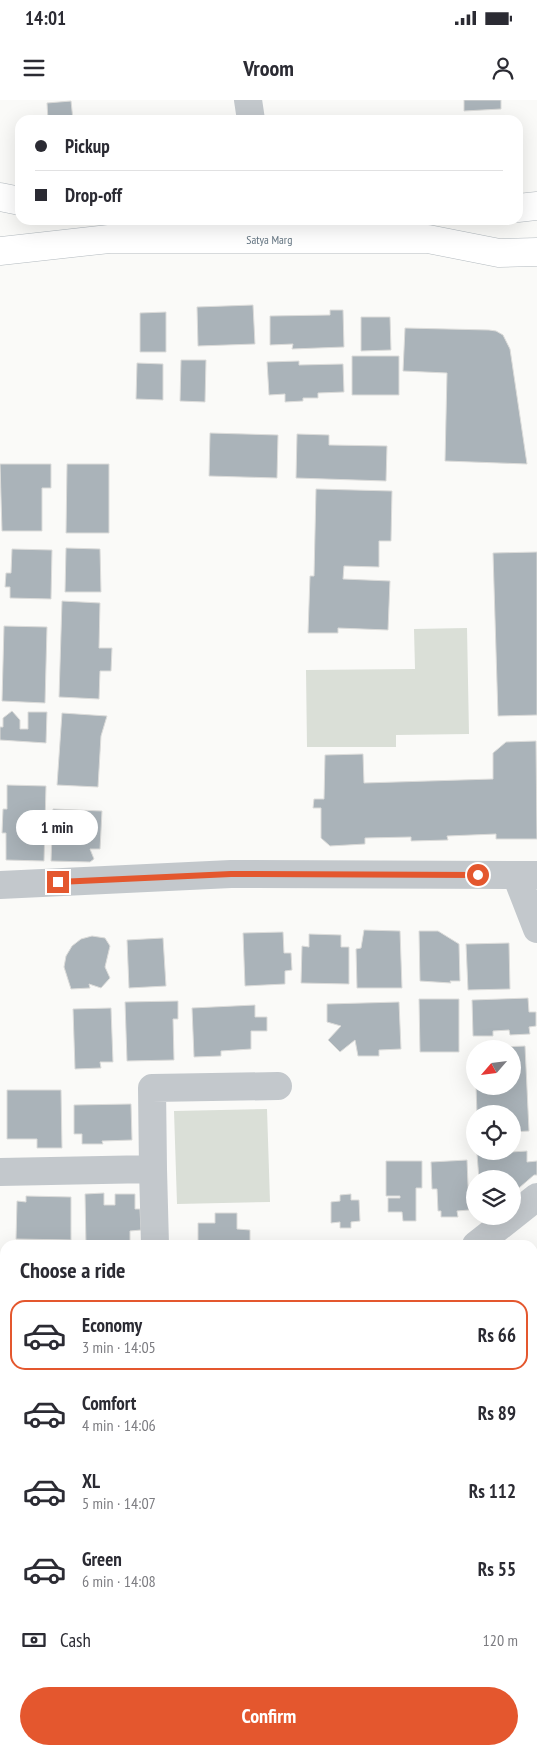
<!DOCTYPE html>
<meta charset="utf-8">
<style>
body{margin:0;font-family:"PT Sans Narrow",sans-serif;background:#f7f7f7;color:#2b2b33;height:100vh;display:flex;flex-direction:column;font-size:19px;white-space:nowrap}
*{box-sizing:border-box;margin:0}
p{font-size:16px;color:#7c7c81}
.icon{flex:none;width:28px;height:28px;fill:none;stroke:currentColor;stroke-width:2;stroke-linecap:round;stroke-linejoin:round}
.map{position:relative;flex:1;overflow:hidden}
.details{position:absolute;left:0px;top:1140px;width:538px;height:515px;display:flex;flex-direction:column;background:#fff;border-radius:15px 15px 0 0;box-shadow:0 5px 20px #0002}
.details>*{flex:none}
.guide{position:absolute;left:15px;top:15px;width:508px;height:110px;border-radius:15px;box-shadow:0 5px 20px #0002;display:grid;align-content:center;height:110px;padding:0 20px;background:#fff}
.needle{width:32px;rotate:242deg}
.controls{position:absolute;left:466px;top:940px;display:grid;gap:10px}
.controls a{display:grid;place-items:center;width:55px;height:55px;border-radius:50%;background:#fff;box-shadow:0 5px 20px #0002;font-size:25px}
.end{position:absolute;width:22px;height:22px;margin:-11px;border:6px solid #e4572e;background:#fff;box-shadow:0 0 0 2px #fff}
.from{border-radius:50%}
.bubble{position:absolute;height:35px;border-radius:18px;background:#fff;box-shadow:0 5px 20px #0002;font-size:16px;font-weight:800;line-height:35px;text-align:center}
.guide b{display:flex;align-items:center;gap:18px;height:48px;font-size:19px}
.guide b+b{border-top:1px solid #e1e1e2}
.guide i{width:12px;height:12px;background:#2b2b33}
ul{padding:0;list-style:none}
li{display:flex;align-items:center;gap:15px;height:70px;margin:0 10px 8px;padding:0 10px;border:2px solid transparent;border-radius:15px}
li div{flex:1}
li b{display:block;font-size:19px}
li em{font-style:normal;font-weight:800}
li.active{border-color:#e4572e}
li>.icon{width:45px;height:45px;stroke-width:1.5}
h2{padding:0 20px;font-size:22px;line-height:60px}
.pay{display:flex;align-items:center;gap:12px;height:55px;padding:0 20px;font-size:19px}
.pay p{margin-inline-start:auto}
.action{display:flex;gap:10px;margin-top:auto;padding:10px 20px}
.action a{flex:1;height:58px;border-radius:30px;background:#e4572e;color:#fff;font-size:20px;font-weight:800;line-height:58px;text-align:center}
.status{display:flex;justify-content:space-between;align-items:center;height:35px;padding:0 25px;background:#fff;direction:ltr}
.status svg{height:14px;fill:currentColor}
header{display:flex;justify-content:space-between;align-items:center;height:65px;padding:0 20px;background:#fff;font-size:22px;font-weight:800}
.map>svg:first-child{display:block}
</style>
<div class="status"><b>14:01</b><svg viewBox="0 0 49 12"><path d="M0 12V9h3v3zM5 12V6h3v6zM10 12V3h3v9zM15 12V0h3v12zM26 1h20v11H26zM47 4h2v5h-2z"/></svg></div>
<header><svg class="icon" aria-label="menu" viewBox="0 0 24 24"><path d="M4 6h16M4 12h16M4 18h16"/></svg>Vroom<svg class="icon" aria-label="person" viewBox="0 0 24 24"><circle cx="12" cy="8" r="4"/><path d="M4 21q1-7 8-7t8 7"/></svg></header>
<div class="map">
<svg width="537" height="1655" viewBox="0 0 537 1655">
<rect width="100%" height="100%" fill="#fafaf8"/>
<path fill="#dadfd7" d="M467,528L469,634L396,635V647H307L306,570L415,569L414,529Z
M267,1009L270,1102L177,1104L174,1011Z"/>
<path fill="#aab3b9" stroke="#dcdcda" d="M464,0H501V9L464,11Z
M71,1L73,20H48L47,3Z
M253,205L255,244L198,246L197,207Z
M330,210H343L344,247L292,249L293,244L270,245V216L330,215Z
M166,212V252H140V213Z
M361,217H390L391,250L361,251Z
M405,228L489,230L496,231L503,235L510,249L527,364L445,361L447,273L403,271Z
M352,256H399V295H352Z
M181,260H206L205,302L180,301Z
M299,261V265L343,264L344,292L318,293V298H303V301L285,302V294L269,295L267,262Z
M137,263L163,264V300L136,299Z
M210,333L278,335L277,378L209,376Z
M297,334L329,335V345L387,346L386,381L296,378Z
M0,364H51V388H42V431H2Z
M67,364H109V433H66Z
M316,389L392,391L391,441H379V467L344,466L343,479L390,481L388,530L338,528V533H308L310,476H314Z
M66,448L100,449L101,492H65Z
M12,449L52,450L51,499L10,498V487H5L6,473H11Z
M537,452V615L498,616L493,453Z
M62,501L100,503L99,548H112L111,571H100L99,599L59,597Z
M4,526L47,527L45,603L2,601Z
M12,611L20,620V629H28V612H47L46,643L0,640V627H3V618Z
M62,613L107,616L101,636L98,687L57,685Z
M536,641L537,739H496V734L447,736L448,740L411,741V737L365,738V744L330,746L321,738V708H313L314,699H324L325,655L363,654L364,683L493,679V653L506,642Z
M7,685L46,686L44,761L6,760V733H2L3,709H7Z
M53,709L102,711L100,749H90L94,759L90,762L51,761Z
M364,830L400,831L402,888H357L356,849L361,848Z
M419,831H438L459,844L460,881H450L451,883L420,881Z
M283,832L284,853H291L292,870L285,871V884L245,886L243,833Z
M309,834L341,835V847H349V884L301,883L302,846L309,847Z
M92,836L105,838L110,846L105,867L110,878L101,888L89,884L90,888L71,889L64,867L66,856L72,846L81,839Z
M163,838L166,886L129,888L127,840Z
M509,843L510,889L468,890L466,844Z
M528,898L529,912H536V926L529,927L530,934L510,935L509,930L493,931V936H473L472,900Z
M419,899H459V952H420Z
M178,901V919H173L174,960L127,961L125,902Z
M399,902L401,949L379,950V956H358L355,940L340,952L328,940L341,926L327,922V904Z
M255,905V917H267V931H251V949L221,951V956L194,957L192,908Z
M111,908L113,962H100L101,968L75,969L73,909Z
M525,946L529,1031L512,1032V1014H477L476,986H512V949H475V955V948Z
M7,990H61L62,1048H37V1039H7Z
M131,1004L132,1040L102,1041L103,1044H82V1034H74V1005Z
M527,1051V1062L537,1061V1075H534L512,1094V1079H479L477,1054Z
M467,1060L469,1110L457,1111L458,1117H441V1111H438L437,1089H432L431,1062Z
M386,1061H422V1088H416V1121H403L402,1112H388V1098H400V1096H386Z
M104,1093V1105H115V1094H135V1109H140L141,1130L130,1131V1145H86L85,1094Z
M351,1094V1100H359L360,1121L351,1122V1128H340V1122L331,1123V1102L340,1101V1095Z
M26,1096L71,1097V1140L16,1139L17,1101L26,1102Z
M215,1113H237V1129L250,1130V1145H198V1123H215Z
M532,1260L537,1265L536,1319L532,1314Z
M537,1427V1448L532,1443V1431Z
M537,1451V1471L532,1466V1454Z
M532,1532L537,1538V1563L532,1566Z
M460,1650H506L497,1655H487L485,1652L480,1655H463Z"/>
<g fill="none" stroke-linecap="round" stroke-linejoin="round">
<g stroke="#b3babf" stroke-width="29">
<g id="secondary">
<path d="M0,97L20,101"/>
<path d="M518,108L537,106"/>
<path id="s1" d="M0,151L109,139H428L499,153L537,152"/>
</g>
</g>
<path stroke="#c3c8cc" stroke-width="28" d="M248,0L251,20
M516,775L537,829
M153,1069L155,1145
M0,1072L153,1069L152,988L278,986
M476,1145L537,1097
M532,1357L537,1353
M0,1449H5
M281,1650L284,1655
M0,1652L7,1650"/>
<path stroke="#c3c8cc" stroke-width="28" d="M0,785L231,774L537,775"/>
<use href="#secondary" stroke="#fff" stroke-width="28"/>
</g>
<g fill="none" stroke-linecap="round" stroke-linejoin="round">
<path stroke="#e4572e" stroke-width="6" d="M58,782L231,774L478,775"/>
</g>
<g text-anchor="middle" dominant-baseline="central" stroke-width="5" stroke-linejoin="round" paint-order="stroke">
<g font-size="12" fill="#657683" stroke="#fff">
<text stroke="none"><textPath href="#s1" startOffset="270">Satya Marg</textPath></text>
</g>
</g>
</svg>
<div class="controls">
<a><svg class="needle" viewBox="-14 -14 28 28"><path d="M0-13l5 13h-10z" fill="#e53935"/><path d="M0 13l5-13h-10z" fill="#7c7c81"/></svg></a>
<a><svg class="icon" aria-label="locate" viewBox="0 0 24 24"><circle cx="12" cy="12" r="6"/><path d="M12 2v4M12 18v4M2 12h4M18 12h4"/></svg></a>
<a><svg class="icon" aria-label="layers" viewBox="0 0 24 24"><path d="M12 4l9 5-9 5-9-5zM3 14l9 5 9-5"/></svg></a>
</div>
<i class="end from" style="left:478px;top:775px"></i>
<i class="end" style="left:58px;top:782px"></i>
<div class="bubble" style="left:16px;top:710px;width:82px">1 min</div>
<div class="guide">
<b><i class="from"></i>Pickup</b>
<b><i></i>Drop-off</b>
</div>
<section class="details">
<h2>Choose a ride</h2>
<ul>
<li class="active"><svg class="icon" aria-label="car" viewBox="0 0 24 24"><path d="M5 17H2v-5l4-1 3-4h7l3 4 3 1v5h-3M9 17h6M6 11h13"/><circle cx="7" cy="17" r="2"/><circle cx="17" cy="17" r="2"/></svg><div><b>Economy</b><p>3 min · 14:05</p></div><em>Rs 66</em></li>
<li><svg class="icon" aria-label="car" viewBox="0 0 24 24"><path d="M5 17H2v-5l4-1 3-4h7l3 4 3 1v5h-3M9 17h6M6 11h13"/><circle cx="7" cy="17" r="2"/><circle cx="17" cy="17" r="2"/></svg><div><b>Comfort</b><p>4 min · 14:06</p></div><em>Rs 89</em></li>
<li><svg class="icon" aria-label="car" viewBox="0 0 24 24"><path d="M5 17H2v-5l4-1 3-4h7l3 4 3 1v5h-3M9 17h6M6 11h13"/><circle cx="7" cy="17" r="2"/><circle cx="17" cy="17" r="2"/></svg><div><b>XL</b><p>5 min · 14:07</p></div><em>Rs 112</em></li>
<li><svg class="icon" aria-label="car" viewBox="0 0 24 24"><path d="M5 17H2v-5l4-1 3-4h7l3 4 3 1v5h-3M9 17h6M6 11h13"/><circle cx="7" cy="17" r="2"/><circle cx="17" cy="17" r="2"/></svg><div><b>Green</b><p>6 min · 14:08</p></div><em>Rs 55</em></li>
</ul>
<div class="pay"><svg class="icon" aria-label="cash" viewBox="0 0 24 24"><path d="M3 7h18v10H3z"/><circle cx="12" cy="12" r="2"/></svg>Cash<p>120 m</p></div>
<div class="action"><a>Confirm</a></div>
</section>
</div>
